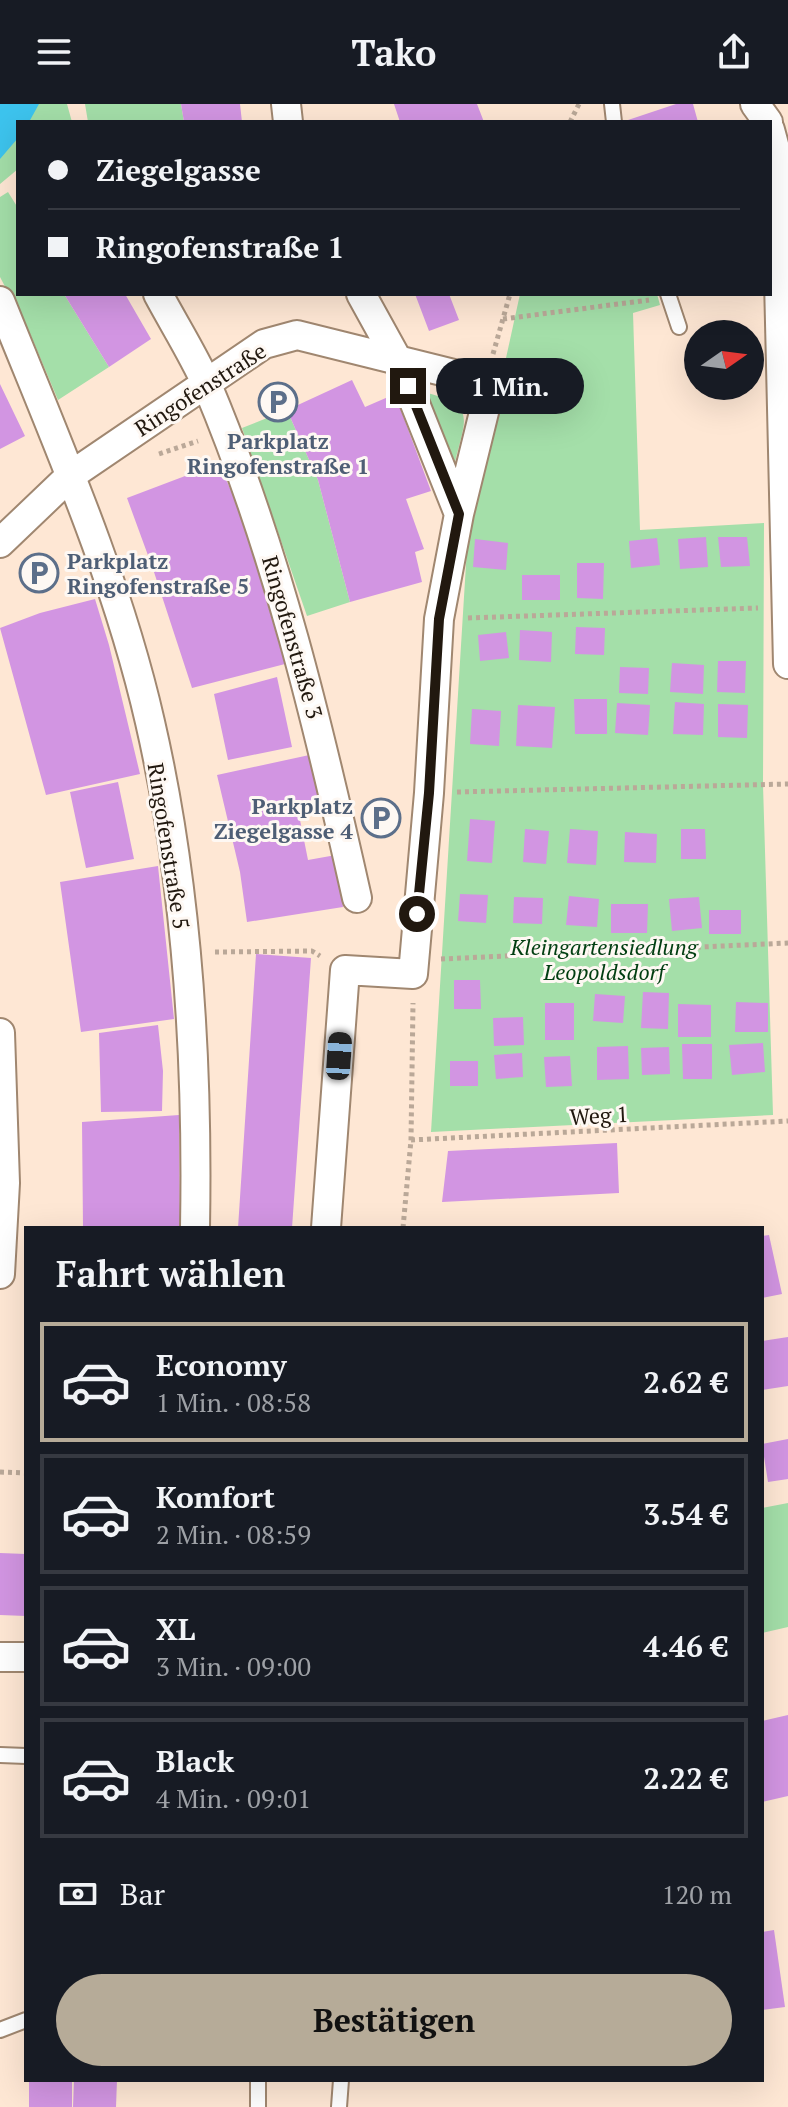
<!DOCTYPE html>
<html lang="de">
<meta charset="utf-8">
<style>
body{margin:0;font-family:"PT Serif",serif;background:#242831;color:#f1f3f6;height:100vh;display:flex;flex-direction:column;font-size:30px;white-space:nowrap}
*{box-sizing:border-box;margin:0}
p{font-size:26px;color:#9ea1a6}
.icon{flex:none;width:44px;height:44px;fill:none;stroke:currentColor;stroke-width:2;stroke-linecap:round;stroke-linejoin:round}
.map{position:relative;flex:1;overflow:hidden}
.sheet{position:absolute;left:24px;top:1122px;width:740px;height:856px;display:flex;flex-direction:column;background:#171b24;border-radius:0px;box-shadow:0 8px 32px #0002}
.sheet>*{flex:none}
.banner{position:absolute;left:16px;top:16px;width:756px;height:176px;border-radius:0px;box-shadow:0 8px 32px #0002;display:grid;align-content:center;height:176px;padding:0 32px;background:#171b24}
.needle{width:52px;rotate:76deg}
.fabs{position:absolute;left:684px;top:216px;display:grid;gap:16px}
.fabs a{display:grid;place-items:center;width:80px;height:80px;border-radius:50%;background:#171b24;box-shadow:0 8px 32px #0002;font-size:40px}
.end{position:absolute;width:36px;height:36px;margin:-18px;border:10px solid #21180f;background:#fff;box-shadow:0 0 0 4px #fff}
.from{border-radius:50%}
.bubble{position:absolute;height:56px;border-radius:28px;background:#171b24;box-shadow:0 8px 32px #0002;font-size:26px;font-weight:700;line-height:56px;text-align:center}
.car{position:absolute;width:24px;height:48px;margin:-24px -12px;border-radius:10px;box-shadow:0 0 6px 2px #0007;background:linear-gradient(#222 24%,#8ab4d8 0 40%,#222 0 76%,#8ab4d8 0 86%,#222 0)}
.banner b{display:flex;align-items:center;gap:28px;height:76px;font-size:30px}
.banner b+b{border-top:2px solid #363941}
.banner i{width:20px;height:20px;background:#f1f3f6}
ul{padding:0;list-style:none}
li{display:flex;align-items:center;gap:24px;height:120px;margin:0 16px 12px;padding:0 16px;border:4px solid #363941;border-radius:0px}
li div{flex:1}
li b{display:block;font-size:30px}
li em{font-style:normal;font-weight:700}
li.current{border-color:#b6ab98}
li>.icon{width:72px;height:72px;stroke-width:1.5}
h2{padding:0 32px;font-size:36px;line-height:96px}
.pay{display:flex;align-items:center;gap:20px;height:88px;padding:0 32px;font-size:30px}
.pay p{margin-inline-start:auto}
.action{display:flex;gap:16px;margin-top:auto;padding:16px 32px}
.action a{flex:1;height:92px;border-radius:48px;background:#b6ab98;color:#111;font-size:32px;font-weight:700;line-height:92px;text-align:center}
header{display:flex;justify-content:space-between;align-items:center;height:104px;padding:0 32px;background:#171b24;font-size:36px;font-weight:700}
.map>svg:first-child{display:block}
</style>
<header><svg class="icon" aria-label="menu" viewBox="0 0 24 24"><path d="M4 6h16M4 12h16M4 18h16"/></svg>Tako<svg class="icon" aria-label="share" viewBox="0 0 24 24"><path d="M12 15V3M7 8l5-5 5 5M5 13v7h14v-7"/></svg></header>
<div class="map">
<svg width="788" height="2003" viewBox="0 0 788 2003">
<rect width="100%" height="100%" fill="#fee7d4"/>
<path fill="#a4dfa9" d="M0,0H67L72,18H18V65L0,80Z
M85,0H181L184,18H88Z
M8,88L18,104V190H64L109,263L58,296L31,232L0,173V93Z
M520,190H657L660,201L633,209L640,426L764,419L763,681L773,1011L431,1028L468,428Z
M427,289C477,301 465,316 455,358Z
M287,306L318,376L350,498L307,512L242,324Z
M788,1399V1523L762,1529V1404Z"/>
<path fill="#3dc4ee" d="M0,0H39L29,18H18V34L0,55Z"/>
<path fill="#d295e2" d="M181,0H240L242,18H184Z
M394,0H477L484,18H400Z
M676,0H693L698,18H622Z
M64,190H125L151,235L109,263Z
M415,190H449L459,216L429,227Z
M352,276L365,303L395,290L431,387L406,395L424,445L415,448L422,478L350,498L318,376L287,306Z
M0,280L25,332L0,345Z
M220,362L241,409L285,560L192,584L153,465L127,394L193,369Z
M706,433L708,463L680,465L678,435Z
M718,433H747L750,462L721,463Z
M657,434L660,461L631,464L629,437Z
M475,435L508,439L506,466L473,463Z
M577,459H604L603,495L577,494Z
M522,471H560V496H522Z
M95,495L109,541L140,670L46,691L0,524L40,509Z
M576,523L605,524L604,551L575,550Z
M520,526L552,528L551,558L519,556Z
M506,528L509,554L480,557L478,531Z
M718,557H746L745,589L717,588Z
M672,559L704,561L703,590L670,588Z
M620,563L649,564L648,590L619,589Z
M277,573L292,643L228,656L214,590Z
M574,595H607V630H575Z
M675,598L704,600L703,631L673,630Z
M617,599L650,601L648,631L615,629Z
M718,600L748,601L747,634L718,633Z
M518,601L555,603L552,644L516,642Z
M472,605L501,607L499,642L470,640Z
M314,650L326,700L298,706L308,756L336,751L343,803L247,818L240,768L217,671Z
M118,678L134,755L86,764L70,688Z
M470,715L495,717L492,759L467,757Z
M525,725L549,727L546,760L523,758Z
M570,725L598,727L596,761L567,759Z
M681,725H705L706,755H681Z
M625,728L657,730L656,759L624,758Z
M158,762L174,915L81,928L60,778Z
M460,790L488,791L486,819L458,817Z
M569,792L599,795L597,823L566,821Z
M514,793L543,794L542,820L513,819Z
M699,793L702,824L672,827L669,795Z
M611,800H648L647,829H611Z
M709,806H741V830H709Z
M256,850L311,854L292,1124H238Z
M454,876H480L481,905H454Z
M643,888L669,889L668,925L641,924Z
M595,890L625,892L623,919L593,917Z
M736,898L768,899V928H735Z
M545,899H574V936H545Z
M678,900L711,901V933H678Z
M523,913L524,941L494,942L493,914Z
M158,921L163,967L162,1007L101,1008L99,929Z
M763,939L765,968L732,971L729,941Z
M682,940H712V975H683Z
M628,942L629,975L597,976V943Z
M669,943L670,970L642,971L641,944Z
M522,949L523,973L496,975L494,951Z
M570,952L572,982L546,983L544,953Z
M450,957H478V982H450Z
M179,1011L180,1124H83L82,1018Z
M617,1039L619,1089L442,1098L448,1047Z
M769,1131L782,1190L762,1194V1132Z
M788,1233V1282L762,1286V1237Z
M788,1335V1375L768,1378L762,1340Z
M0,1449L26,1450V1512L0,1511Z
M788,1611V1692L762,1698V1617Z
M774,1826L785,1903L762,1906V1828Z
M29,1976H72V2003H29Z
M74,1976H117L116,2003H73Z"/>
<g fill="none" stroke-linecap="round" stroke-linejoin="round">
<g stroke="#a08770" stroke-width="18">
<path id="lane" d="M612,0L614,18
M668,190L679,223
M0,1651L26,1652
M0,1926L26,1916
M258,2003V1976
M339,2003L341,1976"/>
</g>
<g stroke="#a08770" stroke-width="32">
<path id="street" d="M286,0L288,18
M755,0L768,18
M770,26L776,48L788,560
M158,190C174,220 193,250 207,281C277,447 318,620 357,794
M361,190L398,257L459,410
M0,197C55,334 117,473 150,618C188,783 198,956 195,1124
M0,439L70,372L264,240L297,231L482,277L486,300L459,410L439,515L429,689L413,870L345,866L326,1124
M0,929L5,1079L0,1170
M0,1553H26"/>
</g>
<path stroke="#baa898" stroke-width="5" stroke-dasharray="4 4" stroke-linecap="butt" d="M570,18L579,0
M503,215L649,196
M493,250L510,190
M159,350L198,337
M468,514L758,504
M457,688L788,680
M215,848L312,847L320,852
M441,855L788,839
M411,1036L788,1017
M403,1124L411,1036L413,899
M0,1368L26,1369"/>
<use href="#lane" stroke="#fff" stroke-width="14"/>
<use href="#street" stroke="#fff" stroke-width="28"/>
</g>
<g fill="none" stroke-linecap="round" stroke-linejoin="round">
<path stroke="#21180f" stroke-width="10" d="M408,282L459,410L439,515L429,689L417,810"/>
</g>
<defs>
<g id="parking-ring" transform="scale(2)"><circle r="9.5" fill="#fef8f3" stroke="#5c6f8a" stroke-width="1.5"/><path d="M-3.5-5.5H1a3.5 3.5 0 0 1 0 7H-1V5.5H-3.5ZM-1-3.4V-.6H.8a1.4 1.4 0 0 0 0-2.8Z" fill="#5c6f8a"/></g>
</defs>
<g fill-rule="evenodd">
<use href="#parking-ring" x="278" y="298"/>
<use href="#parking-ring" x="39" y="469"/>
<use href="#parking-ring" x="381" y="714"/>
</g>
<g text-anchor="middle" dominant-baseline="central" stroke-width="6" stroke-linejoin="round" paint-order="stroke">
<g font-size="22" fill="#21180f" stroke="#fef8f3">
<text transform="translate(200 285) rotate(-33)">Ringofenstraße</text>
<text transform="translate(293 533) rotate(74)">Ringofenstraße 3</text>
<text transform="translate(169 742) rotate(81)">Ringofenstraße 5</text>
<text transform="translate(599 1011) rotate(-3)">Weg 1</text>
</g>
<g font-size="22" font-weight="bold" fill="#4e5e75" stroke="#fef8f3">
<text x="278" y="336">Parkplatz<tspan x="278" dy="25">Ringofenstraße 1</tspan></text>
<text x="67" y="456" text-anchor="start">Parkplatz<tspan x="67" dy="25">Ringofenstraße 5</tspan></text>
<text x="353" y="701" text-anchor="end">Parkplatz<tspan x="353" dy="25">Ziegelgasse 4</tspan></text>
</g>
<g font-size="22" font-style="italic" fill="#013e11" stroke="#fef8f3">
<text x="604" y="842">Kleingartensiedlung<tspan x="604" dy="25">Leopoldsdorf</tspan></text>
</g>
</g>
</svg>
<div class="fabs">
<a><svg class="needle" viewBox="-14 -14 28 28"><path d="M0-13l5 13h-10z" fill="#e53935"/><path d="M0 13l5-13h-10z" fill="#9ea1a6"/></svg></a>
</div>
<i class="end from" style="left:417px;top:810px"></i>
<i class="end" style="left:408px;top:282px"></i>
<div class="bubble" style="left:436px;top:254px;width:148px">1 Min.</div>
<i class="car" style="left:339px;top:952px;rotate:4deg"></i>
<div class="banner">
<b><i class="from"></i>Ziegelgasse</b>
<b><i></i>Ringofenstraße 1</b>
</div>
<section class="sheet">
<h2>Fahrt wählen</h2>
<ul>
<li class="current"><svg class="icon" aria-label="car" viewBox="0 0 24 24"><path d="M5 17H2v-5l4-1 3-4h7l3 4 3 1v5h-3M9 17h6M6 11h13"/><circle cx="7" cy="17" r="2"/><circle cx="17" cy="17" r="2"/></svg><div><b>Economy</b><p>1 Min. · 08:58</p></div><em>2.62 €</em></li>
<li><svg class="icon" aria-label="car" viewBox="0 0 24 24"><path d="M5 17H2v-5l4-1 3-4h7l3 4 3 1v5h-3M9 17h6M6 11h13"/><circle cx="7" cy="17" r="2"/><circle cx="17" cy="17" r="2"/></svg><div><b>Komfort</b><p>2 Min. · 08:59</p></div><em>3.54 €</em></li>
<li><svg class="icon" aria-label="car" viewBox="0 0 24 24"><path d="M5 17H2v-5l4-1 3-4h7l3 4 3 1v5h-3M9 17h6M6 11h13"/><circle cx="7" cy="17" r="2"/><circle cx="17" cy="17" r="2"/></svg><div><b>XL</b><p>3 Min. · 09:00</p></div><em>4.46 €</em></li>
<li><svg class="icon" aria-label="car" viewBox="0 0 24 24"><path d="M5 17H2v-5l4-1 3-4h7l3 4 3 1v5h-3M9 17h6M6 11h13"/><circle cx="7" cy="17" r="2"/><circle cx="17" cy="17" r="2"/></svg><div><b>Black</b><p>4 Min. · 09:01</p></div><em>2.22 €</em></li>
</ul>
<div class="pay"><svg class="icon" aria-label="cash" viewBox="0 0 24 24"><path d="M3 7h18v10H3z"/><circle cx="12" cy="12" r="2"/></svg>Bar<p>120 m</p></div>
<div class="action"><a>Bestätigen</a></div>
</section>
</div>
